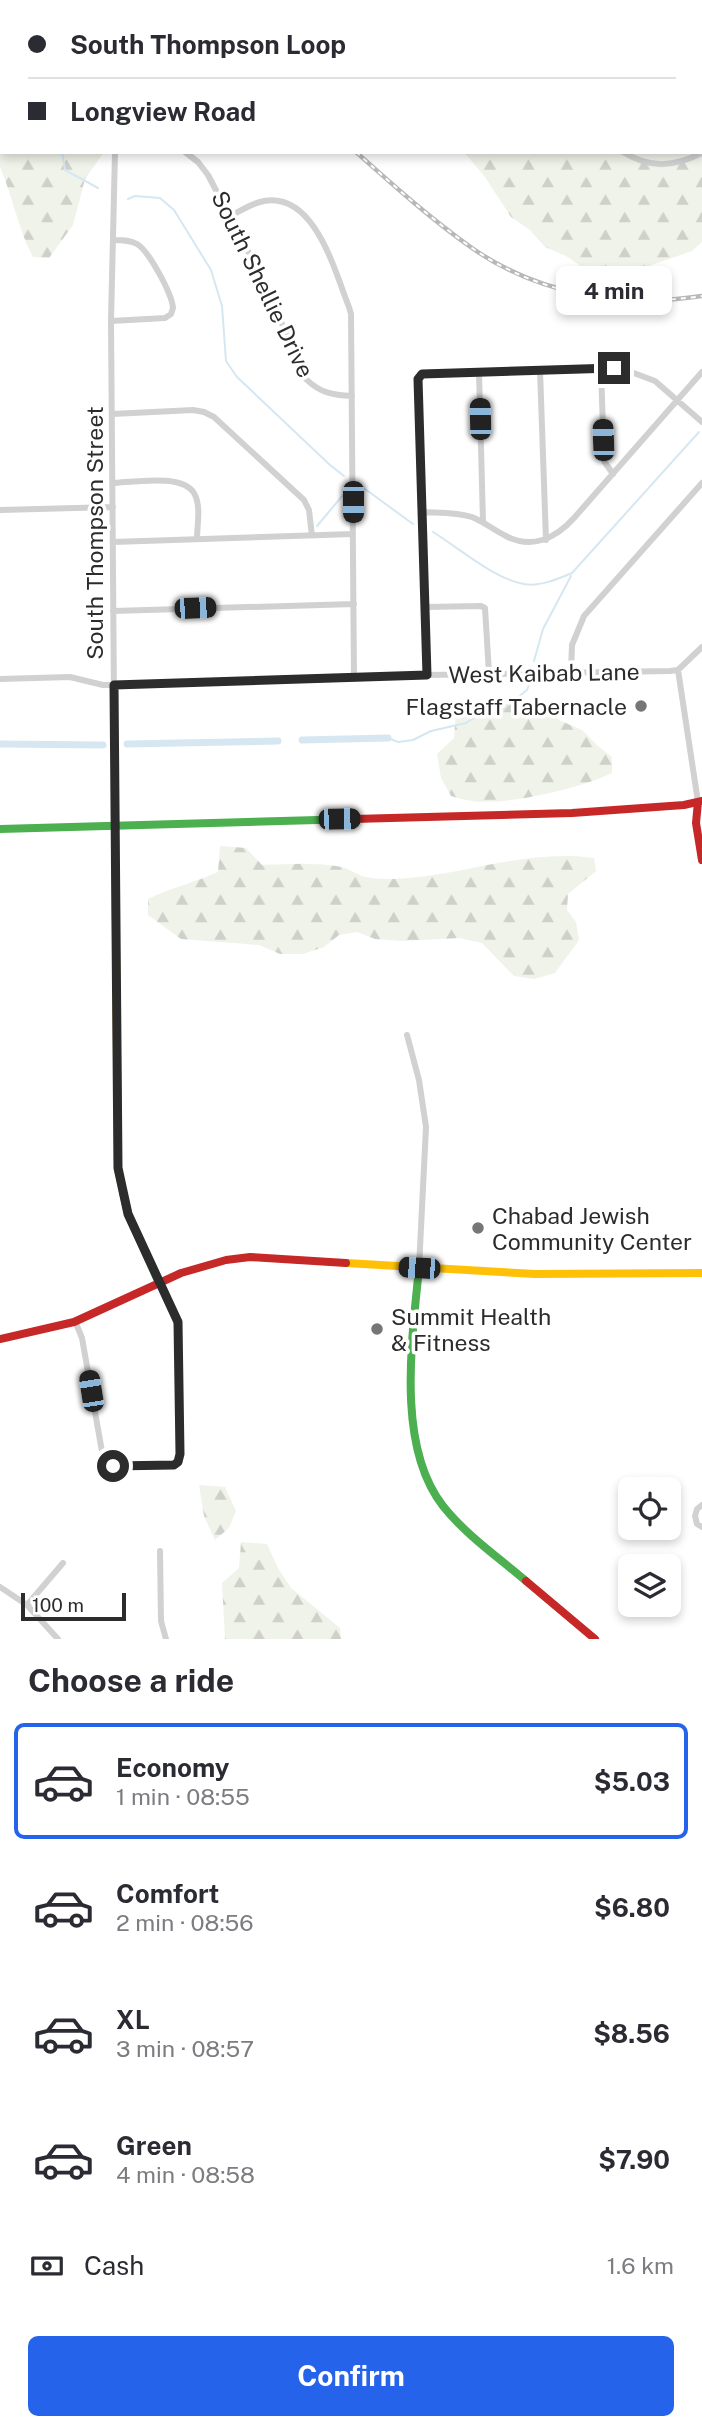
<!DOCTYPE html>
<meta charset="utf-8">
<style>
body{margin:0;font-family:"Public Sans",sans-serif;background:#f7f7f7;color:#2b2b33;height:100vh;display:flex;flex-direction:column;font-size:26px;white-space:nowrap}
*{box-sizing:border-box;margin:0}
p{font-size:23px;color:#7c7c81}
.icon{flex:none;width:38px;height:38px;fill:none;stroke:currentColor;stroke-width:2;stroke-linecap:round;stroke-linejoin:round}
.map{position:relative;height:1639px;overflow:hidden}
.side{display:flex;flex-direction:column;background:#fff;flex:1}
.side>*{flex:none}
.banner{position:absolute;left:0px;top:0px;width:704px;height:154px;box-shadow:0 4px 10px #0003;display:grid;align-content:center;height:154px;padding:0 28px;background:#fff}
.buttons{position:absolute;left:618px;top:1477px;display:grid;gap:14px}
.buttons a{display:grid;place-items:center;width:63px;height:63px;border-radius:10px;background:#fff;box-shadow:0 4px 10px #0003;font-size:35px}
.scale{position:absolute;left:21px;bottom:18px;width:105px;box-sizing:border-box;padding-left:7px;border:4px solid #2c2c2c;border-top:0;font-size:19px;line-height:24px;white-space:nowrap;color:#2c2c2c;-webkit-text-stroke:5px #fff;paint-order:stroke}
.end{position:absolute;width:32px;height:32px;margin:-16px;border:9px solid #2c2c2c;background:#fff;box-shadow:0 0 0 4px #fff}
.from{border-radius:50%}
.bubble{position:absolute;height:49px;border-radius:10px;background:#fff;box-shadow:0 4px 10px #0003;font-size:23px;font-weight:700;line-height:49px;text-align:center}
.car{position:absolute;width:21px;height:42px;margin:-21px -10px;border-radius:9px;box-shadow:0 0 5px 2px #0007;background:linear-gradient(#222 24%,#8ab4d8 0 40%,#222 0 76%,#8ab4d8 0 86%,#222 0)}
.banner b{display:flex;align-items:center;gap:24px;height:66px;font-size:26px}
.banner b+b{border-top:2px solid #e1e1e2}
.banner i{width:18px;height:18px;background:#2b2b33}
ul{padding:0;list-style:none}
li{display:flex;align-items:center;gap:21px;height:116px;margin:0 14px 10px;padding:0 14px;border:4px solid transparent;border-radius:10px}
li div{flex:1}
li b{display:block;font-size:26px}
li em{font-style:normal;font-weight:700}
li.on{border-color:#2563eb}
li>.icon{width:63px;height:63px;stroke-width:1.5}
h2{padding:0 28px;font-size:32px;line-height:84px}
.pay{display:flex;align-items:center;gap:18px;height:77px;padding:0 28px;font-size:26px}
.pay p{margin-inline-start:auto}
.primary-button{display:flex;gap:14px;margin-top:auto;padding:14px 28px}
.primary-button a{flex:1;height:80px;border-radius:10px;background:#2563eb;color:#fff;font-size:28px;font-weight:700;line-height:80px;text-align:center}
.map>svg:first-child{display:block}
</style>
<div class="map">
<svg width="702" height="1639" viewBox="0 0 702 1639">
<defs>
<pattern id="forest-firs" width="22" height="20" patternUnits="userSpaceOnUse" patternTransform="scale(1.75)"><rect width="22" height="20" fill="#f0f3ea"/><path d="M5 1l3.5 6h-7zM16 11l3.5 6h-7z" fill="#ced0c9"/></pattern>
</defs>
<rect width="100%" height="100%" fill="#fff"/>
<path fill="url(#forest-firs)" d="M141,0H702V242L692,251L640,269H585L566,256L545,247L530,230L511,217L485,177L464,152H702V2Z
M0,32L2,152H104L85,179L73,225L49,258L33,257C18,229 13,197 0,167Z
M519,702L543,708L561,721L582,730L598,746L612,757V773C582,788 505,806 472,801C465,800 458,798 451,796L441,778L437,754L454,738L456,712Z
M220,846L246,848L262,865C288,864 317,862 342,867C349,869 355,873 362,876C371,879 384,879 393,879C460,877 527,848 594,858L596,871L568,894L567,910L576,922L579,940L555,973L534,979L514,976L482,943L459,938L401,941L375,939L357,932L339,935L324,947L303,954H280L259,945L181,939L148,915V899C171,888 195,882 218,872Z
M199,1485L225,1487L236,1511L229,1528L215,1540L204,1516Z
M241,1542L267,1544L278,1568L291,1588L340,1628L341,1639H225L222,1583L239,1568Z"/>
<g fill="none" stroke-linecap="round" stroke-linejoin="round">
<path stroke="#d6e7f1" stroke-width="2" d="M0,60H2
M62,152L65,170L98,188
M128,199L135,196L160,198L174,210L211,270L222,306L226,361L237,377L330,465L344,476
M361,486L413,524
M317,526L343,495
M433,532C459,548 494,579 524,584C539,587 558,579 572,573L699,432
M534,661L543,629L571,576
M388,738L398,742L413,740L431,731L466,723L488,709L498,713L527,690L529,685"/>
<path stroke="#d6e7f1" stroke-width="7" d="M302,740L388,738
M0,744L103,745
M127,744L278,741"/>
<path stroke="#d1d1d1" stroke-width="6" d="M617,2L618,0
M185,152L198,162L208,175L261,276L306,379C320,393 333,395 352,396
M623,152C651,169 674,167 702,153
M230,216C241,211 252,203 264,201C315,192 335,272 349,307L351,314L354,679
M111,321L165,318L171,314L173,308C172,294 149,251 137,244C130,240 122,240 114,240
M601,368L604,461L613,474
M540,370L546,540
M479,372L483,522
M112,414L193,410L204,412L214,417L304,500L309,510L312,536
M113,483C134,482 185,473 195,495C201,507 197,526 197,539
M0,510L113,507
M422,512C439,513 456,512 472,517C484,522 494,530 506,536C532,550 556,538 574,518L702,372
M113,542L353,534
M425,607L481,606L485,608L489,673
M113,611L354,604
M678,670L698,802
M571,672L572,645L584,616L702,483
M427,675L418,379L422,374L623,369L655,381L702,422
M0,679L70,677L103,685H114L427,675L670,671L678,670L702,647
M115,826L111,321L115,152
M407,1035L419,1080L426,1127L419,1268
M75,1321L82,1338L104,1463L113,1466L174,1465L178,1462L180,1454L179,1333L174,1313L159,1283
M702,1505L697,1509L695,1516L697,1524L702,1527
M160,1551L161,1621L166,1639
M0,1587L27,1605L58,1639
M27,1605L63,1563"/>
<path stroke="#4caf50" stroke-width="8" d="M0,829L354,819
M123,1192L128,1214L159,1283
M419,1268C412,1340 396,1446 443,1506C466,1535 498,1557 526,1581"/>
<path stroke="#ffc107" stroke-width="8" d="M115,826L118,1169L123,1192
M346,1263L535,1274L702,1273"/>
<path stroke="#c62828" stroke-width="8" d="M698,802L696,823L702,860
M354,819L572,813L684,805L702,801
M0,1339L74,1322L181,1273L226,1260L250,1257L346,1263
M526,1581L595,1639"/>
<g stroke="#b8b8b8" stroke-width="4.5">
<path id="rail" d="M0,13H2
M356,152C393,185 431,219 472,248C539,295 622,308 702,296"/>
</g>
<use href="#rail" stroke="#fff" stroke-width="2" stroke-dasharray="5" stroke-linecap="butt"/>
</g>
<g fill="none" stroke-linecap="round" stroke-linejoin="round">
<path stroke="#2c2c2c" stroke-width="9" d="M113,1466L174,1465L178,1462L180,1454L178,1322L128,1214L118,1168L114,685L427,675L418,379L422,374L614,368"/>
</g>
<g fill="#767676" stroke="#fff" stroke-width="2.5">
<circle cx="641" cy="706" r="7"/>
<circle cx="478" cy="1228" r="7"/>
<circle cx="377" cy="1329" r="7"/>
</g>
<g text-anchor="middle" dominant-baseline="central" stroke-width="7" stroke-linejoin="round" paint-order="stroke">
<g font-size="23" fill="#2c2c2c" stroke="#fff">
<text transform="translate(263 284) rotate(64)">South Shellie Drive</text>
<text transform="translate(94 533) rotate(-90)">South Thompson Street</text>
<text transform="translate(544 673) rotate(-1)">West Kaibab Lane</text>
</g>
<g font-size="23" fill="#2c2c2c" stroke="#fff" text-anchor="start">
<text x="627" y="706" text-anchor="end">Flagstaff Tabernacle</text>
<text x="492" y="1215">Chabad Jewish<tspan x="492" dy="26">Community Center</tspan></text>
<text x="391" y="1316">Summit Health<tspan x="391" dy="26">&amp; Fitness</tspan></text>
</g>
</g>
</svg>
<div class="buttons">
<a><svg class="icon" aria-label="locate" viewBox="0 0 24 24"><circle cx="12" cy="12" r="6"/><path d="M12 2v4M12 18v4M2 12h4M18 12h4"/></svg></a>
<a><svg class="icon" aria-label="layers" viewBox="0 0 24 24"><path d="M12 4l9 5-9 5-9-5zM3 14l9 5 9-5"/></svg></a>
</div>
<div class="scale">100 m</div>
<i class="end from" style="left:113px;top:1466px"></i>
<i class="end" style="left:614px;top:368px"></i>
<div class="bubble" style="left:556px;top:266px;width:116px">4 min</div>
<i class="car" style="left:480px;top:419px;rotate:359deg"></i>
<i class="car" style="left:603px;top:440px;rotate:358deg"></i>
<i class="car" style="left:353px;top:502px;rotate:180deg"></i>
<i class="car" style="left:195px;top:608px;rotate:88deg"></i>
<i class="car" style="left:339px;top:819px;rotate:89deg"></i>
<i class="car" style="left:419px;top:1268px;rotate:273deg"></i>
<i class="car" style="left:91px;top:1391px;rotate:351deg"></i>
<div class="banner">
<b><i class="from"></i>South Thompson Loop</b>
<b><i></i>Longview Road</b>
</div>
</div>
<section class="side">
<h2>Choose a ride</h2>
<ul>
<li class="on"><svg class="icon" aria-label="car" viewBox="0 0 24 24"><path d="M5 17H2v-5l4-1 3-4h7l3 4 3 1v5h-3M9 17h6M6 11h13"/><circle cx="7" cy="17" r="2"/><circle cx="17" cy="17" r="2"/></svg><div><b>Economy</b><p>1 min · 08:55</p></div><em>$5.03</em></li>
<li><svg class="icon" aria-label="car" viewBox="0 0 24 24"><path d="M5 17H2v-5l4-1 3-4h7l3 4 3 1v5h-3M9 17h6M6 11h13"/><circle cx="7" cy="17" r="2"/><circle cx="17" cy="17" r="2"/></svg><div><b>Comfort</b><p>2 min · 08:56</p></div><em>$6.80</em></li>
<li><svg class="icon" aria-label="car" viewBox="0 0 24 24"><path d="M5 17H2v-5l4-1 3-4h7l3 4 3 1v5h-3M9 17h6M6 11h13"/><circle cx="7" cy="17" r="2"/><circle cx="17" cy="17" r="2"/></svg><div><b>XL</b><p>3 min · 08:57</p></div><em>$8.56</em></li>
<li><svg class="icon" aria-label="car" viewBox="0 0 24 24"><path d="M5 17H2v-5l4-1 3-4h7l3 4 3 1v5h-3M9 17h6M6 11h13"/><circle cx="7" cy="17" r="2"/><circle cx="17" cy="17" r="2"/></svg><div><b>Green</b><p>4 min · 08:58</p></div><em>$7.90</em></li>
</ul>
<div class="pay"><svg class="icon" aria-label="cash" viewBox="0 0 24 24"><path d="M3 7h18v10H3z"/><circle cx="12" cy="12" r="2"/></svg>Cash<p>1.6 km</p></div>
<div class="primary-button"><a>Confirm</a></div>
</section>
